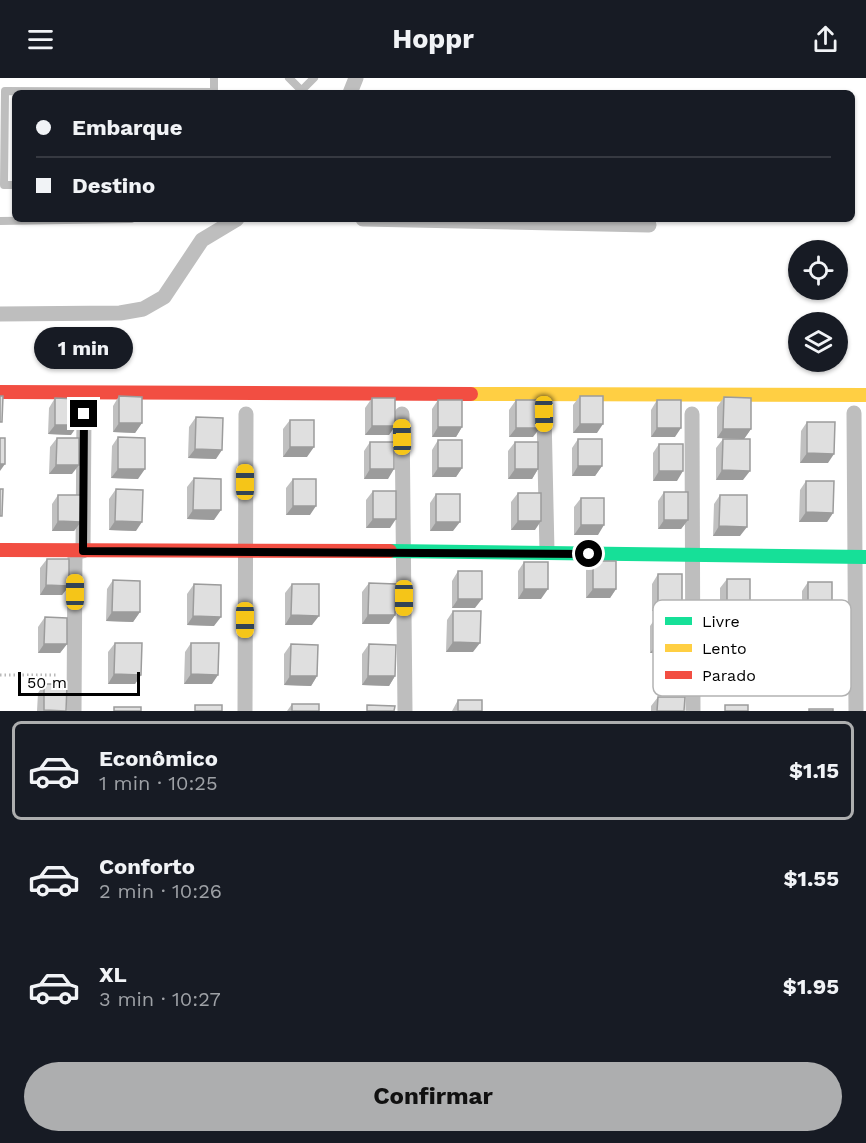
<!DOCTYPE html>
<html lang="pt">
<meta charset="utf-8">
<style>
body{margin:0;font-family:"Work Sans",sans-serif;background:#20242c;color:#f1f3f6;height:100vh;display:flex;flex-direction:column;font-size:22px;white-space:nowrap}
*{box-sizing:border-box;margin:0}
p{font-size:20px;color:#9ea1a6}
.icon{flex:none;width:33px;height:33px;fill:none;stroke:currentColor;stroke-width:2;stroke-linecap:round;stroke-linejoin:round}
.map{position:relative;height:633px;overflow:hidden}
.side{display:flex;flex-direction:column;background:#171b24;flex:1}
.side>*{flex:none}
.hud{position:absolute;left:12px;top:12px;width:843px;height:132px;border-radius:9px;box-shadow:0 2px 4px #0004;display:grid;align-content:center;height:132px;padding:0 24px;background:#171b24}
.controls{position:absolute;left:788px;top:162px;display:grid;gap:12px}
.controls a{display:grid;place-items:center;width:60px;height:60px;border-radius:50%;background:#171b24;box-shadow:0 2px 4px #0004;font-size:30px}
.scale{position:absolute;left:18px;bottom:15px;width:122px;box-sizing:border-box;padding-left:6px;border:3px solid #000;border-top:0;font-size:16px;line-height:21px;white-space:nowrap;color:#000;-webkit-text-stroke:4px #fff;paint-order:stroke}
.end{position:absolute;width:27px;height:27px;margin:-14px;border:8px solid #000;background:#fff;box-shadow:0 0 0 3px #fff}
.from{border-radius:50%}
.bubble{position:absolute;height:42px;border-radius:21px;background:#171b24;box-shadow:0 2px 4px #0004;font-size:20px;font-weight:700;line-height:42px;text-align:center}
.car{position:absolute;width:18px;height:36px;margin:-18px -9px;border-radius:8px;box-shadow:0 0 4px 2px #0007;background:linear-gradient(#f5c518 24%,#345 0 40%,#f5c518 0 76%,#345 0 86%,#f5c518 0)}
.hud b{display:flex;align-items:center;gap:21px;height:57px;font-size:22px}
.hud b+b{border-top:2px solid #363941}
.hud i{width:15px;height:15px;background:#f1f3f6}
ul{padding:10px 0 0;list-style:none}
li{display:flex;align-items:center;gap:18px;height:99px;margin:0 12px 9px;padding:0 12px;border:3px solid transparent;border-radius:9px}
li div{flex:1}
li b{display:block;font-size:22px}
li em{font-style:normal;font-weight:700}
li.selected{border-color:#adaeaf}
li>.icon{width:54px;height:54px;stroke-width:1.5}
.action{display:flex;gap:12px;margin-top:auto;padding:12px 24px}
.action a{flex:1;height:69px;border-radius:36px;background:#adaeaf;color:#111;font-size:24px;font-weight:700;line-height:69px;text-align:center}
header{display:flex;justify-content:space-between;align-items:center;height:78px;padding:0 24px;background:#171b24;font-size:27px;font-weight:700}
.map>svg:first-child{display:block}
</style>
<header><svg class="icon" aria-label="menu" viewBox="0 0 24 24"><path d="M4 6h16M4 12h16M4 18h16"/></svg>Hoppr<svg class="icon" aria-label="share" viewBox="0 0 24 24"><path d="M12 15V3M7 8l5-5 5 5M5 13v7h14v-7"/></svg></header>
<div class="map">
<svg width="866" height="633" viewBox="0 0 866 633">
<rect width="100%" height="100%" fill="#fff"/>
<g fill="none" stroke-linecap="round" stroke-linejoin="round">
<path stroke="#b9b9b9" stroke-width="3" stroke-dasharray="1.5 3" stroke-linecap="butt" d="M0,597H58"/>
<path stroke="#bebebe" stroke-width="8" d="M214,0V15
M289,0L302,13
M299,15L314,0
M15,107H4L5,13L214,14
M0,143L131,141"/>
<path stroke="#bebebe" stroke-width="15" d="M350,15L356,0
M363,141L649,147
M0,236L120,235L143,231L164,219L202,162L237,141
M854,335L856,633
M402,336L405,633
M544,336L547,474
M692,336L693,633
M83,473L84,336
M74,633L75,473
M245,633L246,336"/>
<path stroke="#16e098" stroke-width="14" d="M390,473L866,479"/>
<path stroke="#ffcf43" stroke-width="14" d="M471,316L866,317"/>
<path stroke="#f24e42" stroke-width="14" d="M0,314L471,316
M0,472L390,473"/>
</g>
<path fill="#c0c0c0" d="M119,318L142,345L135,355L113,354V328Z
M580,318L597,355H573V327Z
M724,319L751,351L744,361L717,360V329Z
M55,320L71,357L48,356L49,330Z
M372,320L395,348L389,357H365V330Z
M438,322L462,349L456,359H432V331Z
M516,322L533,359H509V332Z
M657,322L675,359H651V332Z
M196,339L216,381L188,380L189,349Z
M290,342L307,379H283V351Z
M807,344L828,385H800L801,353Z
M118,359L138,401L111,400L112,368Z
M57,360L72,396H49L50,369Z
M578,361L602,388L595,398H572V370Z
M723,361L743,402H716V370Z
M438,362L462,390L456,399H432V372Z
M370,364L388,401H364V373Z
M515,364L538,391L532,401H508V373Z
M659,366L677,403H653V375Z
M194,400L214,442L187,441V409Z
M293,401L310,437H286V410Z
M806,403L833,435L827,444H799L800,412Z
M116,411L136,453L109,452V421Z
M373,413L390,450H366V422Z
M664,414L688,442L681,451H658V423Z
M518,415L535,452H511V424Z
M436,416L453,453H430V425Z
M58,417L81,444L74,453H52V426Z
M720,417L740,458H713L714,426Z
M581,420L598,457H574V429Z
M47,481L69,508L62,517H40V490Z
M593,483L616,511L610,520H586V492Z
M524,484L541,521H518V493Z
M458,493L475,530H452V503Z
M658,496L675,533H652V506Z
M727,501L744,538H720V510Z
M113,502L140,534L133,544L106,543L107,511Z
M808,504L832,532L825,541H802V513Z
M369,505L395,537L389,546H362V514Z
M194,506L214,548L187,547V516Z
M292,506L312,547H285V515Z
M453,533L473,574H446L447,542Z
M657,538L674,575H650V548Z
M45,539L67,566L60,575H38V549Z
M725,564L742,601H719V573Z
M810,564L834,592L827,601H804V573Z
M115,565L141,597L135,606H108V574Z
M191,565L212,606H184L185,574Z
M291,566L317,598L311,608L284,607V576Z
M369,566L395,598L389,608L362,607V576Z
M44,606L66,633H37L38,615Z
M658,619L684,633H651V628Z
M458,622L482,633H452Z
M292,626L319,633H287Z"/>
<path fill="#9c9c9c" d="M119,345H142L135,355L113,354Z
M580,346H603L597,355H573Z
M55,347H78L71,357L48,356Z
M372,348H395L389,357H365Z
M438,349H462L456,359H432Z
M516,350H540L533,359H509Z
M657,350H681L675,359H651Z
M723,351H751L744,361L717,360Z
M290,369H314L307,379H283Z
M195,371L222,372L216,381L188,380Z
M807,375L834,376L828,385H800Z
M0,386H5L0,393Z
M56,387H79L72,396H49Z
M578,388H602L595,398H572Z
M438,390H462L456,399H432Z
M118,391H145L138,401L111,400Z
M370,391H394L388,401H364Z
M515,391H538L532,401H508Z
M722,392L750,393L743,402H716Z
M659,393H683L677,403H653Z
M293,428H316L310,437H286Z
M193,432H221L214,442L187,441Z
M806,434L833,435L827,444H799Z
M373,441H396L390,450H366Z
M664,442H688L681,451H658Z
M58,443L81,444L74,453H52Z
M115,443L142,444L136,453L109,452Z
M518,443H541L535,452H511Z
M436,444H460L453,453H430Z
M581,447H604L598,457H574Z
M719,448L747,449L740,458H713Z
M46,507L69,508L62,517H40Z
M524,511H548L541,521H518Z
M593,511H616L610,520H586Z
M458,521H482L475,530H452Z
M658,524H682L675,533H652Z
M727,529H750L744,538H720Z
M808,532H832L825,541H802Z
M112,534H140L133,544L106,543Z
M291,537L319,538L312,547H285Z
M368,537H395L389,546H362Z
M193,538L221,539L214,548L187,547Z
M453,564L480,565L473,574H446Z
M44,566H67L60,575H38Z
M657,566H680L674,575H650Z
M725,591H749L742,601H719Z
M810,592H834L827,601H804Z
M114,596L141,597L135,606H108Z
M191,596L218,597L212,606H184Z
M290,598H317L311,608L284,607Z
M368,598H395L389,608L362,607Z"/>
<path fill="#dfdfdf" stroke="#9c9c9c" stroke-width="1.5" d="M0,318H3L2,344H0Z
M119,318L142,319V345H119Z
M580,318H603V346H580Z
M724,319L751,320V351H723Z
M55,320L78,321V347H55Z
M372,320H395V348H372Z
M438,322H462V349H438Z
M516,322H540V350H516Z
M657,322H681V350H657Z
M196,339L223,340L222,372L195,371Z
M290,342H314V369H290Z
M807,344H835L834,376L807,375Z
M118,359L145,360V391H118Z
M0,360H5V386H0Z
M57,360H79V387H56Z
M578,361H602V388H578Z
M723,361H750V393L722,392Z
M438,362H462V390H438Z
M370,364H394V391H370Z
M515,364H538V391H515Z
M659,366H683V393H659Z
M194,400L221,401V432H193Z
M293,401H316V428H293Z
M806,403H834L833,435L806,434Z
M0,411H3L2,438H0Z
M116,411L143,412L142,444L115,443Z
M373,413H396V441H373Z
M664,414H688V442H664Z
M518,415H541V443H518Z
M436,416H460V444H436Z
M58,417H81V444L58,443Z
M720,417H747V449L719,448Z
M581,420H604V447H581Z
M47,481H69V508L46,507Z
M593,483H616V511H593Z
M524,484H548V511H524Z
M458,493H482V521H458Z
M658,496H682V524H658Z
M727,501H750V529H727Z
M113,502L140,503V534H112Z
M808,504H832V532H808Z
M369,505L396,506L395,537H368Z
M194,506L221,507V539L193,538Z
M292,506H319V538L291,537Z
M453,533H481L480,565L453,564Z
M45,539L67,540V566H44Z
M115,565H142L141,597L114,596Z
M191,565H219L218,597L191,596Z
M291,566L318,567L317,598H290Z
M369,566L396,567L395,598H368Z
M44,606H67L66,633L44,632Z
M658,619H685L684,633H657Z
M458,622H482V633H458Z
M292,626H319V633H292Z
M195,627H222V633H195Z
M367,627L395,628L394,633H367Z
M725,627H748V633H725Z
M114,629H141V633H114Z
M809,631H833V633H809Z"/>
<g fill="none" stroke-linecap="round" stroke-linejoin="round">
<path stroke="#000" stroke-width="8" d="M84,336L83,473L589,476"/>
</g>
<rect x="653" y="522" width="198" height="96" rx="9" fill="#fff" stroke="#b2b2b2" stroke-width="1.5"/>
<rect x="665" y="539" width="27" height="8" fill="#16e098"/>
<rect x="665" y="566" width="27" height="8" fill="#ffcf43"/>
<rect x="665" y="593" width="27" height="8" fill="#f24e42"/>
<g font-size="16" fill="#000">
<text x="702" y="549">Livre</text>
<text x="702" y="576">Lento</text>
<text x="702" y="603">Parado</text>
</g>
</svg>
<div class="controls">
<a><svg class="icon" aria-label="locate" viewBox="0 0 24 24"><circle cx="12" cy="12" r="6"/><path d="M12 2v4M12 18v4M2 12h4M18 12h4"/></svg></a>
<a><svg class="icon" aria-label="layers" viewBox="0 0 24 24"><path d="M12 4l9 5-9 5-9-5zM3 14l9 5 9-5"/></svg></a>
</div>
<div class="scale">50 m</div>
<i class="end from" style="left:589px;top:476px"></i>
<i class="end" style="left:84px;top:336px"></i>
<div class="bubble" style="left:34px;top:249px;width:99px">1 min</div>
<i class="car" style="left:544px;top:336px;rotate:179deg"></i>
<i class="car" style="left:402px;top:359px;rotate:359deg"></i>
<i class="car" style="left:245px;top:404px;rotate:0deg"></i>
<i class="car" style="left:75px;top:514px;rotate:0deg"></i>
<i class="car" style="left:404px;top:520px;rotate:180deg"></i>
<i class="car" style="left:245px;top:542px;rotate:180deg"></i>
<div class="hud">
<b><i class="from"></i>Embarque</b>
<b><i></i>Destino</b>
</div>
</div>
<section class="side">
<ul>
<li class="selected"><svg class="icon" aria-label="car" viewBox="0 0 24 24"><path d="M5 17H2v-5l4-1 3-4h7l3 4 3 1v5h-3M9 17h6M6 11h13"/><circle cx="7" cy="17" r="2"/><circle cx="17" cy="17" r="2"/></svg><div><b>Econômico</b><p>1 min · 10:25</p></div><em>$1.15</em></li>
<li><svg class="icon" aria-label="car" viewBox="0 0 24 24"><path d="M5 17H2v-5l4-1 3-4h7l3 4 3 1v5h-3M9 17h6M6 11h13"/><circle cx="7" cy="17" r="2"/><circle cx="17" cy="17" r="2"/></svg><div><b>Conforto</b><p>2 min · 10:26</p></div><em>$1.55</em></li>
<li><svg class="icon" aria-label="car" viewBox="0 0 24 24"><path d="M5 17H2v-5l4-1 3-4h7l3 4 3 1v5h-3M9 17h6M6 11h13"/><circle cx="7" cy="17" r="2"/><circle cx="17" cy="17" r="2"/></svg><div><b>XL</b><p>3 min · 10:27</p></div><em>$1.95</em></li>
</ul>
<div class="action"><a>Confirmar</a></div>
</section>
